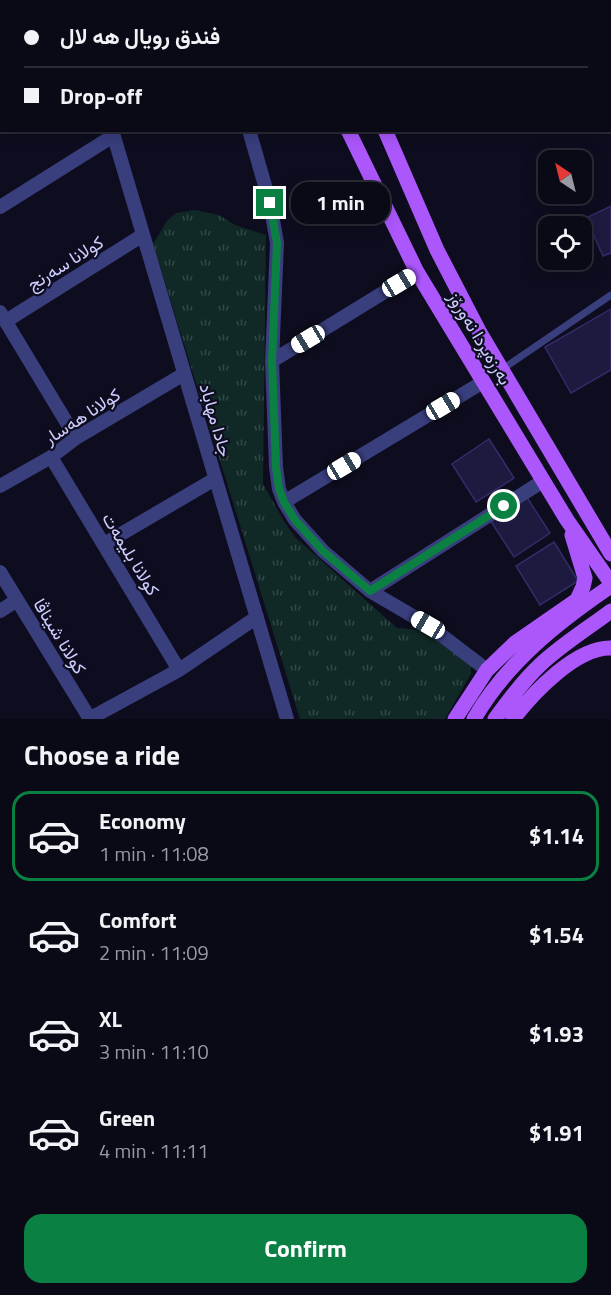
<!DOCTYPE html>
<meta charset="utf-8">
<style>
body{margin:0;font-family:"Titillium Web",Vazirmatn,sans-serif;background:#181824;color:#f1f3f6;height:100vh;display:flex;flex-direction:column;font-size:22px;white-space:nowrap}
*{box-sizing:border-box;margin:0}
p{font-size:20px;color:#999aa1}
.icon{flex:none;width:33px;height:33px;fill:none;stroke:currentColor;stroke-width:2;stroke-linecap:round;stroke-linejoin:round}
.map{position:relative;height:719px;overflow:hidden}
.details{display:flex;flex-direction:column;background:#0a0a17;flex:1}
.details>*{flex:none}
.guide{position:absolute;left:0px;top:0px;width:612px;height:132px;box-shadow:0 3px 15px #0003,0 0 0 2px #2a2b36;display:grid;align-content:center;height:132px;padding:0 24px;background:#0a0a17}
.needle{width:39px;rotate:325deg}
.tools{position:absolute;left:538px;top:150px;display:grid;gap:12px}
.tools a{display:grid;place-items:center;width:54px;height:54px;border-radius:12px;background:#0a0a17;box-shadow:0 3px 15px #0003,0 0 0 2px #2a2b36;font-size:30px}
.end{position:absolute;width:27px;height:27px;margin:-14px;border:8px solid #0b8043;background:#fff;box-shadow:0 0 0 3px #fff}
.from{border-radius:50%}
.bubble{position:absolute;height:42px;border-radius:18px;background:#0a0a17;box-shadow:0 3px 15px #0003,0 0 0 2px #2a2b36;font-size:20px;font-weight:700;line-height:42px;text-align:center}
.car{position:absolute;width:18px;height:36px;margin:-18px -9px;border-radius:8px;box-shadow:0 0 4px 2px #0007;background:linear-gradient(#fff 24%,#345 0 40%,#fff 0 76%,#345 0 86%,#fff 0)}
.guide b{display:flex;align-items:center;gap:21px;height:57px;font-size:22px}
.guide b+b{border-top:2px solid #2a2b36}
.guide i{width:15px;height:15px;background:#f1f3f6}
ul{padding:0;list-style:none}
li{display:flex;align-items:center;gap:18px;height:90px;margin:0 12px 9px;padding:0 12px;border:3px solid transparent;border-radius:18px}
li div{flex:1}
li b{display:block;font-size:22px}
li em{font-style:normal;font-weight:700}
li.current{border-color:#0b8043}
li>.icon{width:54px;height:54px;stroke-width:1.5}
h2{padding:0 24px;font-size:27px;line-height:72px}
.primary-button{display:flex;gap:12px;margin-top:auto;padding:12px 24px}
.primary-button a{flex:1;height:69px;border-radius:18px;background:#0b8043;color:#fff;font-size:24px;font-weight:700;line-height:69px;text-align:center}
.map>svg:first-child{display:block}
</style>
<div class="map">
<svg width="611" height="719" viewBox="0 0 611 719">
<defs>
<pattern id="park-tufts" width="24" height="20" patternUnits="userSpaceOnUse" patternTransform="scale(1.5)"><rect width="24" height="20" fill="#102926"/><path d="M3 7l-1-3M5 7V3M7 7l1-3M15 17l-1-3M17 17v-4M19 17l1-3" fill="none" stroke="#324747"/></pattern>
</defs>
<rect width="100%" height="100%" fill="#0e0d1f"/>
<path fill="url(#park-tufts)" d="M195,210L219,215L235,225L266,235L263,484L285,523L295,537L397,628L433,631L471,663V674L445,719H300L153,244L167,221L176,213Z"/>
<path fill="#1d1a40" stroke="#322c6b" stroke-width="1.5" d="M611,206V253L603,256L586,218Z
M611,309V370L571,393L545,347Z
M489,439L514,478L476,502L452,464Z
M526,496L550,533L514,557L490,520Z
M554,542L578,581L540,605L516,566Z"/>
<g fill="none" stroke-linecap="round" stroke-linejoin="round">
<path stroke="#393e7d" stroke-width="7" d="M501,370L611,295"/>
<path stroke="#393e7d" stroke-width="14" d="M73,0V2
M213,0V2
M605,0L606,2
M0,3L2,6
M610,12L611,13
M0,84L2,83
M112,130L287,719
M249,130L270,203L277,243L272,361L276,467L279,489L284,502L295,520L323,551L370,591L428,625L487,670
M0,207L113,136
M0,312L76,438
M6,321L143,235
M272,361L417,272
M51,457L179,670
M0,486L51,457L76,438L184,374
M284,502L483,382
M104,544L215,479
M0,572L90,719
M370,591L543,481
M0,611L17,600
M89,719L179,670L257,617"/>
<path stroke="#ac57fb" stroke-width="15" d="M298,0V2
M333,0L334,2
M348,130L417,272L567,520L611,583
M385,130L437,250L479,331L611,554
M455,719L487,670L515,643L577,600L583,587L585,578L572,535
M474,719C506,663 558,622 611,586
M495,719C509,700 523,681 540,665C561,645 587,629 611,611
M513,719C533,693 576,647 611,648"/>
</g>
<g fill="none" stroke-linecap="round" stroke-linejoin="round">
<path stroke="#0b8043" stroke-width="8" d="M270,203L277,243L272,361L276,467L279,489L284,502L295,520L323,551L370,591L504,506"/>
</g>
<g text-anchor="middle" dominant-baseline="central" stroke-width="4.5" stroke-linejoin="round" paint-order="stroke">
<g font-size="18" fill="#cdcdfe" stroke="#0e0d1f">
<text transform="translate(65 263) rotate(-32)">کولانا سەرنج</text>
<text transform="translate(480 338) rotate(59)">بەرزەپردا نەورۆز</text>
<text transform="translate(82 416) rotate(-33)">کولانا هه‌سار</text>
<text transform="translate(216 420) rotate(74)">جادا مهاباد</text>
<text transform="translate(131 554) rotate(59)">کولانا بلیمه‌ت</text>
<text transform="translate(60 636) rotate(59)">کولانا شیناڤا</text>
</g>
</g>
</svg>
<div class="tools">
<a><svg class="needle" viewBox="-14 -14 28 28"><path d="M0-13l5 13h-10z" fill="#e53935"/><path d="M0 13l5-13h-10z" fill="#999aa1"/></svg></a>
<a><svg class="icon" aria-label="locate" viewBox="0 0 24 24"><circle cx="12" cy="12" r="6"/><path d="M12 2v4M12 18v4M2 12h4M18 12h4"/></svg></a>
</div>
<i class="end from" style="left:504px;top:506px"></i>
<i class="end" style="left:270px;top:203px"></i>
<div class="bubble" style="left:291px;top:182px;width:99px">1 min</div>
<i class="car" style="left:399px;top:283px;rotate:59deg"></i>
<i class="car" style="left:308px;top:339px;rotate:239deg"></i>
<i class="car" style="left:443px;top:406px;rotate:59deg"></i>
<i class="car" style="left:344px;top:466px;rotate:59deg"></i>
<i class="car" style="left:428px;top:625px;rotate:300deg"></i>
<div class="guide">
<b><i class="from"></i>فندق رويال هه لال</b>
<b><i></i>Drop-off</b>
</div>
</div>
<section class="details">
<h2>Choose a ride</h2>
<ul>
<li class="current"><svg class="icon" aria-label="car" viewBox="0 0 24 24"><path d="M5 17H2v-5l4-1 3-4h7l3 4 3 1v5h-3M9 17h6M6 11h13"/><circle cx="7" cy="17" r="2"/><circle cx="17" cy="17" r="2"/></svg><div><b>Economy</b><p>1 min · 11:08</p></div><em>$1.14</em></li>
<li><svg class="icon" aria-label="car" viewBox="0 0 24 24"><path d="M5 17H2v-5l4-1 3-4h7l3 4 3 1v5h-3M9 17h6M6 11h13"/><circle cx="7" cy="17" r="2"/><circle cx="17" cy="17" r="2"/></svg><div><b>Comfort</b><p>2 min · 11:09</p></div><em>$1.54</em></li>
<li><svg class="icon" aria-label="car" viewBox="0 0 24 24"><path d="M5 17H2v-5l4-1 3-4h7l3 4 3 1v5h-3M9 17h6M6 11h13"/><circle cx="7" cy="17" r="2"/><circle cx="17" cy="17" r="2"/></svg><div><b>XL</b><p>3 min · 11:10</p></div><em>$1.93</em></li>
<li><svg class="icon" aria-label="car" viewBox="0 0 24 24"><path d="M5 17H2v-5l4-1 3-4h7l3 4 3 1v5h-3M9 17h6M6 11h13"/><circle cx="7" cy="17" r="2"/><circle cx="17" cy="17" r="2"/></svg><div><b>Green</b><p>4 min · 11:11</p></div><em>$1.91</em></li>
</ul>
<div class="primary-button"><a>Confirm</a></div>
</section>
